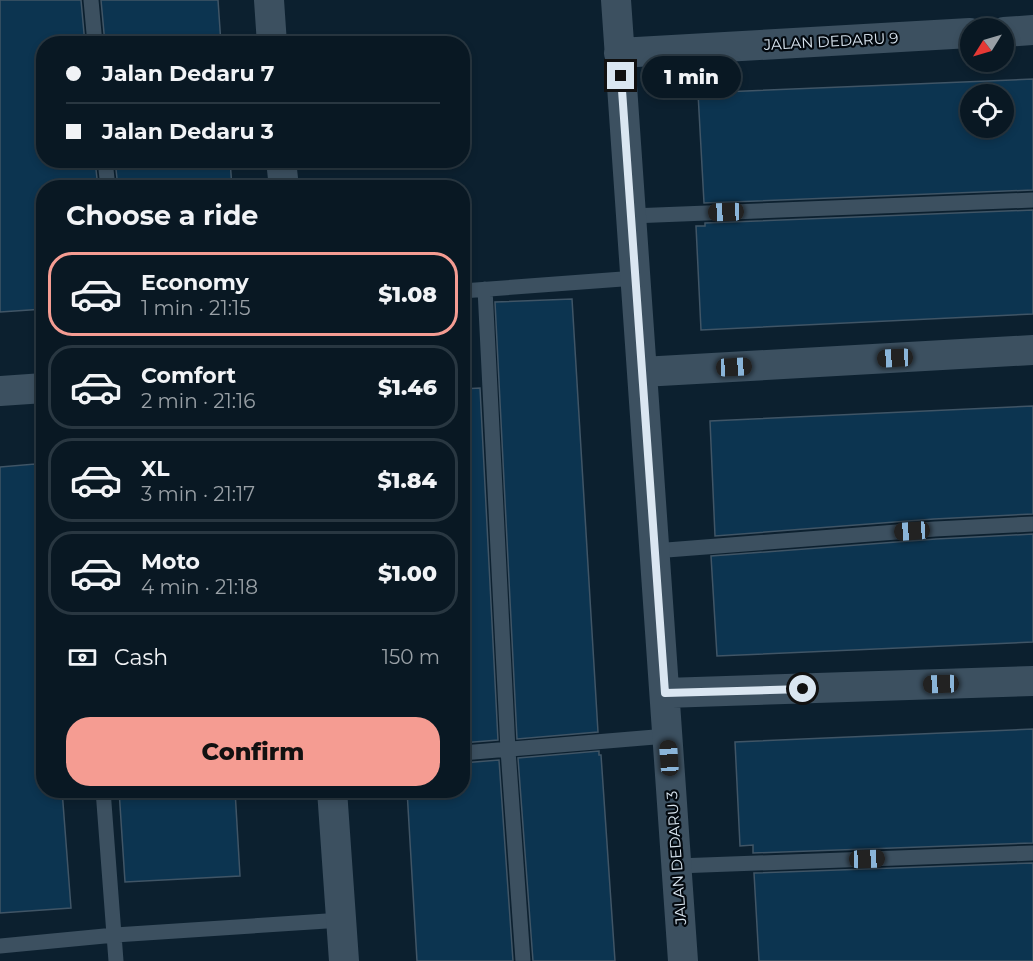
<!DOCTYPE html>
<meta charset="utf-8">
<style>
body{margin:0;font-family:Montserrat,sans-serif;background:#172530;color:#f1f3f6;height:100vh;display:flex;flex-direction:column;font-size:22px;white-space:nowrap}
*{box-sizing:border-box;margin:0}
p{font-size:20px;color:#99a0a6}
.icon{flex:none;width:33px;height:33px;fill:none;stroke:currentColor;stroke-width:2;stroke-linecap:round;stroke-linejoin:round}
.map{position:relative;flex:1;overflow:hidden}
.sheet{position:absolute;left:36px;top:180px;width:434px;height:618px;display:flex;flex-direction:column;background:#091823;border-radius:24px;box-shadow:0 3px 9px #0003,0 0 0 2px #293741}
.sheet>*{flex:none}
.top-card{position:absolute;left:36px;top:36px;width:434px;height:132px;border-radius:24px;box-shadow:0 3px 9px #0003,0 0 0 2px #293741;display:grid;align-content:center;height:132px;padding:0 30px;background:#091823}
.needle{width:39px;rotate:233deg}
.fabs{position:absolute;left:960px;top:18px;display:grid;gap:12px}
.fabs a{display:grid;place-items:center;width:54px;height:54px;border-radius:50%;background:#091823;box-shadow:0 3px 9px #0003,0 0 0 2px #293741;font-size:30px}
.end{position:absolute;width:27px;height:27px;margin:-14px;border:8px solid #dae6f1;background:#111;box-shadow:0 0 0 3px #111}
.from{border-radius:50%}
.bubble{position:absolute;height:42px;border-radius:21px;background:#091823;box-shadow:0 3px 9px #0003,0 0 0 2px #293741;font-size:20px;font-weight:800;line-height:42px;text-align:center}
.car{position:absolute;width:18px;height:36px;margin:-18px -9px;border-radius:8px;box-shadow:0 0 4px 2px #0007;background:linear-gradient(#222 24%,#8ab4d8 0 40%,#222 0 76%,#8ab4d8 0 86%,#222 0)}
.top-card b{display:flex;align-items:center;gap:21px;height:57px;font-size:22px}
.top-card b+b{border-top:2px solid #293741}
.top-card i{width:15px;height:15px;background:#f1f3f6}
ul{padding:0;list-style:none}
li{display:flex;align-items:center;gap:18px;height:84px;margin:0 12px 9px;padding:0 18px;border:3px solid #293741;border-radius:24px}
li div{flex:1}
li b{display:block;font-size:22px}
li em{font-style:normal;font-weight:800}
li.selected{border-color:#f59c92}
li>.icon{width:54px;height:54px;stroke-width:1.5}
h2{padding:0 30px;font-size:27px;line-height:72px}
.pay{display:flex;align-items:center;gap:15px;height:66px;padding:0 30px;font-size:22px}
.pay p{margin-inline-start:auto}
.cta{display:flex;gap:12px;margin-top:auto;padding:12px 30px}
.cta a{flex:1;height:69px;border-radius:24px;background:#f59c92;color:#111;font-size:24px;font-weight:800;line-height:69px;text-align:center}
.map>svg:first-child{display:block}
</style>
<div class="map">
<svg width="1033" height="961" viewBox="0 0 1033 961">
<rect width="100%" height="100%" fill="#0c202f"/>
<path fill="#0c3450" stroke="#405566" stroke-width="1.5" fill-rule="evenodd" d="M0,0H81L85,44H44V160H95L98,188H44V309L0,312Z
M101,0H218L221,44H105Z
M1033,79V190L704,203L698,93ZM970,94H1004V128H970Z
M115,160H230L232,188H118Z
M1033,210V314L701,330L696,226H705V223Z
M572,299L598,732L517,739L495,302Z
M480,388L498,740L462,743V389Z
M1033,406V514L934,519L715,536L710,421Z
M35,464L44,569V790H62L71,908L0,913V467Z
M1033,534V642L717,656L711,556L936,539Z
M1033,729V843L753,853V845L740,846L735,742Z
M599,751V755H601L615,961H533L518,758Z
M499,760L513,961H417L407,790H462V763Z
M119,790H235L240,876L125,882Z
M1033,863V961H759L754,873Z"/>
<g fill="none" stroke-linecap="round" stroke-linejoin="round">
<path stroke="#3c5060" stroke-width="15" d="M91,0L95,44
M105,160L108,188
M631,216L1033,200
M485,289L508,750L523,961
M462,291L636,278
M654,551L935,529L1033,524
M462,753L667,736
M103,790L116,961
M677,866L1033,853
M0,946L115,935L342,920"/>
<path stroke="#3c5060" stroke-width="30" d="M269,0L272,44
M616,0L683,961
M1004,32L1033,30
M619,53L970,33
M281,160L284,188
M642,372L1033,350
M0,391L44,388
M665,693L1033,681
M332,790L344,961"/>
</g>
<g fill="none" stroke-linecap="round" stroke-linejoin="round">
<path stroke="#dae6f1" stroke-width="8" d="M621,76L665,693L803,689"/>
</g>
<g text-anchor="middle" dominant-baseline="central" stroke-width="4.5" stroke-linejoin="round" paint-order="stroke">
<g font-size="15" fill="#dae6f1" stroke="#03090f">
<text transform="translate(831 41) rotate(-3)">JALAN DEDARU 9</text>
<text transform="translate(676 858) rotate(-94)">JALAN DEDARU 3</text>
</g>
</g>
</svg>
<div class="fabs">
<a><svg class="needle" viewBox="-14 -14 28 28"><path d="M0-13l5 13h-10z" fill="#e53935"/><path d="M0 13l5-13h-10z" fill="#99a0a6"/></svg></a>
<a><svg class="icon" aria-label="locate" viewBox="0 0 24 24"><circle cx="12" cy="12" r="6"/><path d="M12 2v4M12 18v4M2 12h4M18 12h4"/></svg></a>
</div>
<i class="end from" style="left:803px;top:689px"></i>
<i class="end" style="left:621px;top:76px"></i>
<div class="bubble" style="left:642px;top:56px;width:99px">1 min</div>
<i class="car" style="left:726px;top:212px;rotate:268deg"></i>
<i class="car" style="left:895px;top:358px;rotate:267deg"></i>
<i class="car" style="left:734px;top:367px;rotate:87deg"></i>
<i class="car" style="left:912px;top:531px;rotate:266deg"></i>
<i class="car" style="left:941px;top:684px;rotate:268deg"></i>
<i class="car" style="left:669px;top:758px;rotate:356deg"></i>
<i class="car" style="left:867px;top:859px;rotate:88deg"></i>
<div class="top-card">
<b><i class="from"></i>Jalan Dedaru 7</b>
<b><i></i>Jalan Dedaru 3</b>
</div>
<section class="sheet">
<h2>Choose a ride</h2>
<ul>
<li class="selected"><svg class="icon" aria-label="car" viewBox="0 0 24 24"><path d="M5 17H2v-5l4-1 3-4h7l3 4 3 1v5h-3M9 17h6M6 11h13"/><circle cx="7" cy="17" r="2"/><circle cx="17" cy="17" r="2"/></svg><div><b>Economy</b><p>1 min · 21:15</p></div><em>$1.08</em></li>
<li><svg class="icon" aria-label="car" viewBox="0 0 24 24"><path d="M5 17H2v-5l4-1 3-4h7l3 4 3 1v5h-3M9 17h6M6 11h13"/><circle cx="7" cy="17" r="2"/><circle cx="17" cy="17" r="2"/></svg><div><b>Comfort</b><p>2 min · 21:16</p></div><em>$1.46</em></li>
<li><svg class="icon" aria-label="car" viewBox="0 0 24 24"><path d="M5 17H2v-5l4-1 3-4h7l3 4 3 1v5h-3M9 17h6M6 11h13"/><circle cx="7" cy="17" r="2"/><circle cx="17" cy="17" r="2"/></svg><div><b>XL</b><p>3 min · 21:17</p></div><em>$1.84</em></li>
<li><svg class="icon" aria-label="car" viewBox="0 0 24 24"><path d="M5 17H2v-5l4-1 3-4h7l3 4 3 1v5h-3M9 17h6M6 11h13"/><circle cx="7" cy="17" r="2"/><circle cx="17" cy="17" r="2"/></svg><div><b>Moto</b><p>4 min · 21:18</p></div><em>$1.00</em></li>
</ul>
<div class="pay"><svg class="icon" aria-label="cash" viewBox="0 0 24 24"><path d="M3 7h18v10H3z"/><circle cx="12" cy="12" r="2"/></svg>Cash<p>150 m</p></div>
<div class="cta"><a>Confirm</a></div>
</section>
</div>
